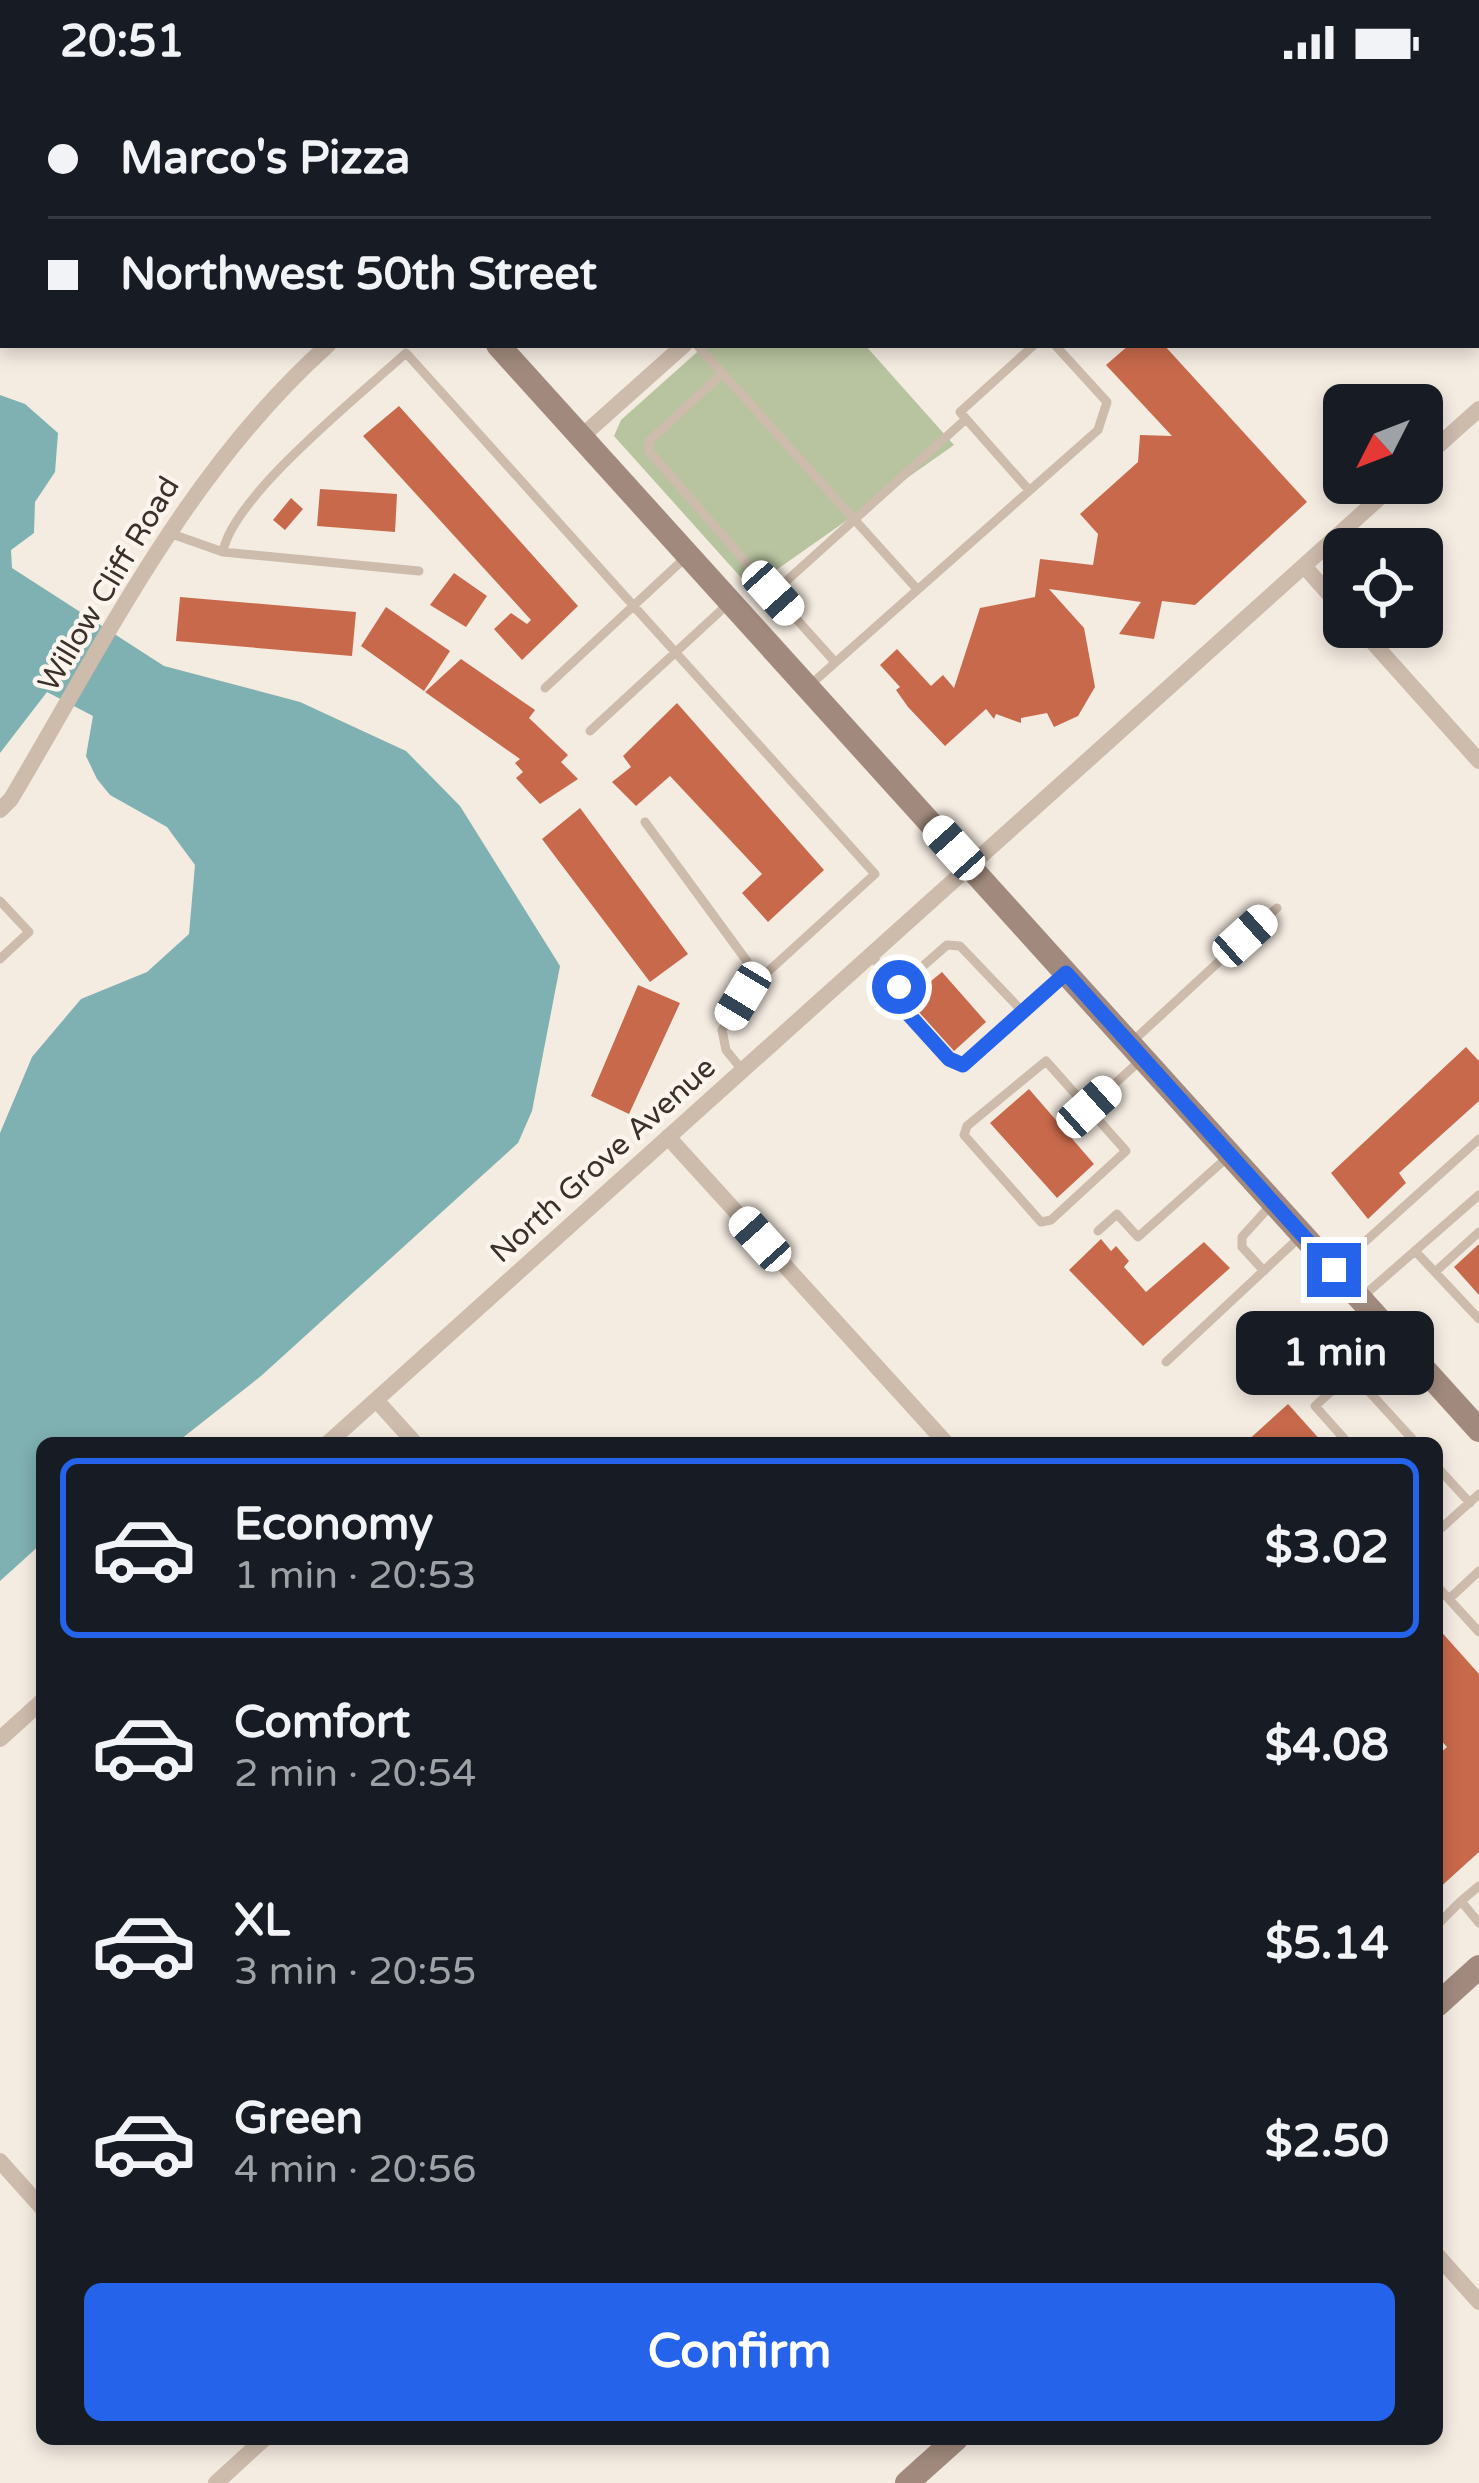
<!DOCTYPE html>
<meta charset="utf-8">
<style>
body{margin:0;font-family:"Varela Round",sans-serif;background:#20242c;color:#f1f3f6;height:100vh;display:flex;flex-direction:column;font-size:45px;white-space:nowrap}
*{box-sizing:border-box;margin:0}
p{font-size:39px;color:#9ea1a6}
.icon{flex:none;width:66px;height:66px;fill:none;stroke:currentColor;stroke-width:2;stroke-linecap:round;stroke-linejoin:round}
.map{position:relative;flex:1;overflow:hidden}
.side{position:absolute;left:36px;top:1353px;width:1407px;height:1008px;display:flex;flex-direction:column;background:#171b24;border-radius:18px;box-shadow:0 6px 18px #0003}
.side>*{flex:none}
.banner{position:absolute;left:0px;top:0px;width:1479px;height:264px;box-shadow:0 6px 18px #0003;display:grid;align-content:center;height:264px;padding:0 48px;background:#171b24}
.needle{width:78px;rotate:228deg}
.fabs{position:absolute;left:1323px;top:300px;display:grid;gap:24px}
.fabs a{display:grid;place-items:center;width:120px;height:120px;border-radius:18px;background:#171b24;box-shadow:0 6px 18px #0003;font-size:60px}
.end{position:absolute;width:54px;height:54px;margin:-27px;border:15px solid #2563eb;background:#fff;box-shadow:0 0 0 6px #fff}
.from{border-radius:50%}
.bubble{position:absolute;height:84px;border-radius:18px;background:#171b24;box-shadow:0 6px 18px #0003;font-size:39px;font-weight:800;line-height:84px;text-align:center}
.car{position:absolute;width:36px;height:72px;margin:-36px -18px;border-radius:15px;box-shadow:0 0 9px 3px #0007;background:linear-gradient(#fff 24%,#345 0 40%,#fff 0 76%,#345 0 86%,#fff 0)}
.banner b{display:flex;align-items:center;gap:42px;height:114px;font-size:45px}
.banner b+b{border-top:3px solid #363941}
.banner i{width:30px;height:30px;background:#f1f3f6}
ul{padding:21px 0 0;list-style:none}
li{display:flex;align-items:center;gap:36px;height:180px;margin:0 24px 18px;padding:0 24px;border:6px solid transparent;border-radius:18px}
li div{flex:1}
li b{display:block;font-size:45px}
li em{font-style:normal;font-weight:800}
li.active{border-color:#2563eb}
li>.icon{width:108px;height:108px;stroke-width:1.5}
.action{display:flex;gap:24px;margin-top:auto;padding:24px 48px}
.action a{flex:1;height:138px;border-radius:18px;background:#2563eb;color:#fff;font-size:48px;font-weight:800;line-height:138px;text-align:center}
.status{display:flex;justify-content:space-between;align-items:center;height:84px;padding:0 60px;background:#171b24;direction:ltr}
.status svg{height:33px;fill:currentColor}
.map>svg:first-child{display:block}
</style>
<div class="status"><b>20:51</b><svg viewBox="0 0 49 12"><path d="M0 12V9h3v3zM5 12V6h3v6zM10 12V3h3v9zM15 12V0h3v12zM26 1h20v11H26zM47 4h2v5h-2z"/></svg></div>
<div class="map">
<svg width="1479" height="2399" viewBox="0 0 1479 2399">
<rect width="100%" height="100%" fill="#f4ebe1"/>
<path fill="#b8c4a0" d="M705,261H865L954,361L755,501L745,498L614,352L621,336Z"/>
<path fill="#7fb0b2" d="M0,311L25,320L58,349L55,388L35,418L34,449L11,466L12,484L164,582L300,618L406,667L460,722L560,882L532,1027L518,1059L261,1292L176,1359H42V1459L0,1497V1049L32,973L81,915L147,888L189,850L195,781L167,743L110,711L97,695L86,672L93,632L47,608L0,669Z"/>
<path fill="#c8694b" d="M1129,261H1164L1307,418L1195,521L1162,517L1154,555L1119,550L1141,518L1049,505L1084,544L1095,603L1078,632L1054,643L1047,629L1021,634V639L996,630L994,635L986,625L945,662L908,623L896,606L900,603L880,581L897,565L931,602L943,591L954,604L980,524L1035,513L1040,475L1093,481L1098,450L1080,430L1138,378L1140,351L1172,352L1106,281Z
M399,322L578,522L522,576L494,545L511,529L527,540L531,536L363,352Z
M320,405L397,410L395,448L317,442Z
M291,414L303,425L285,446L273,436Z
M454,489L487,512L466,543L430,521Z
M180,513L356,528L352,572L176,557Z
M386,523L450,567L424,607L361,562Z
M461,575L535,626L529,634L568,671L561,678L578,695L540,720L516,694L523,688L515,679L520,675L425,608Z
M677,619L824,786L768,838L742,809L762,790L670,692L636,722L612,698L631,683L623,672Z
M580,724L688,870L650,898L542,755Z
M942,888L986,938L954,967L908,916Z
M638,901L680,919L629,1030L591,1012Z
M1466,963L1479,977V1017L1399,1089L1406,1099L1368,1135L1331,1089Z
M1029,1005L1094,1080L1057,1114L990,1039Z
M1101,1155L1111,1167L1116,1162L1129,1177L1124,1183L1146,1208L1204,1158L1230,1184L1143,1262L1069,1186Z
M1479,1160V1211L1454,1183Z
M1288,1320L1323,1359H1245Z
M1437,1543L1479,1590V1768L1437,1806V1672L1447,1663L1437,1652Z"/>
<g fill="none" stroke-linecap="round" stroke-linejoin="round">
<path stroke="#b9a596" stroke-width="3" stroke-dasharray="6 6" stroke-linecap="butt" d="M59,3L64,0
M0,56L3,52"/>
<path stroke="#cdbbac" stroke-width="9" d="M776,0L778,3
M114,3L118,0
M697,261L917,505
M722,290L649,357V367L773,509
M1028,405L960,328L1034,261
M169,449L223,468C232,413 361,310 406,269L875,790L760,895
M223,468L419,487
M835,578L773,509L966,335
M810,601L1098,346L1107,318L1055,261
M545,604L686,473
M590,647L728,520
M645,738L760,895L722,946L726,966L743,987
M0,817L29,848L0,875
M871,872L899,903L891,911L949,975L963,981L1062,892
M899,903L947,861L960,862L1022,927
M1134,956L1277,824
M1046,977L1126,1067L1051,1136L1041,1138L964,1051L967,1042Z
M1089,1023L1143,974
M1098,1147L1117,1130L1138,1153L1230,1071
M1417,1169L1479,1235
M1338,1182L1479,1055
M1264,1187L1242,1163V1153L1270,1122
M1435,1188L1479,1148
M1361,1214L1479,1111
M1166,1278L1302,1151
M1352,1289L1416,1359
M1348,1359L1315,1322L1390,1254
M1437,1383L1470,1419
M1437,1448L1479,1410
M1437,1502L1479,1548
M1449,1515L1479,1487
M1479,1802L1461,1817L1479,1839
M1437,1841L1461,1817"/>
<path stroke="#cdbbac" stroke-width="16" d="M1250,0L1253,3
M970,3L973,0
M581,353L684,261
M1422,376L1479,325
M1304,482L1344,527
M1359,543L1479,677
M0,726L11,715C106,555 188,386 328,261
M668,1053L946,1359
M376,1316L415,1359
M328,1359L1396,399
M0,1655L42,1617
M0,2077L42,2124
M1437,2171L1479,2218
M216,2399L264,2355"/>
<path stroke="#a18a7d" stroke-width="24" d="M262,0L264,3
M498,261L1479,1346
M1437,1921L1479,1883
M907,2399L956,2355"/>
</g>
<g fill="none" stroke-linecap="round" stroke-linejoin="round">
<path stroke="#2563eb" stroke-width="15" d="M899,903L891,911L949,975L963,981L1066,889L1334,1186"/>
</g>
<g text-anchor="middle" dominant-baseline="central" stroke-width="9" stroke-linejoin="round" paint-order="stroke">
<g font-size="30" fill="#3b302b" stroke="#fbf5ee">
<text transform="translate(109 500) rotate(-59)">Willow Cliff Road</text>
<text transform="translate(603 1076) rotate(-42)">North Grove Avenue</text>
</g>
</g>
</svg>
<div class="fabs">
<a><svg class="needle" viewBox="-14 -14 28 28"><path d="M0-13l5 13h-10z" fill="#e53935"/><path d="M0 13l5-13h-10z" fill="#9ea1a6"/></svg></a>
<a><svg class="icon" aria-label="locate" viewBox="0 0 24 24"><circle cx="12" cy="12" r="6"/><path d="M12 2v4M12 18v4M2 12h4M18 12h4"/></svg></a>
</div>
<i class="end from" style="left:899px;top:903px"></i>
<i class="end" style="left:1334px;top:1186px"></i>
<div class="bubble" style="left:1236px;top:1227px;width:198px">1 min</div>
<i class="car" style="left:773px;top:509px;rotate:138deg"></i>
<i class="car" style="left:954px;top:764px;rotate:318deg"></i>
<i class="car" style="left:1245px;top:852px;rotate:48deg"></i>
<i class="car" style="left:743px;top:912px;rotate:211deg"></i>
<i class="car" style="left:1089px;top:1023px;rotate:48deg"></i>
<i class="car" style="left:760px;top:1155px;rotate:318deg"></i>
<div class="banner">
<b><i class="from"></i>Marco's Pizza</b>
<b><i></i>Northwest 50th Street</b>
</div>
<section class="side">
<ul>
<li class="active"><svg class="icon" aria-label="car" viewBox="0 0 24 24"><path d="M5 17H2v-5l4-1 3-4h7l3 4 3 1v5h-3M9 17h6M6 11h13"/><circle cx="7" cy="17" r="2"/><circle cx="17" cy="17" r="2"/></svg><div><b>Economy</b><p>1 min · 20:53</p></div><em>$3.02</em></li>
<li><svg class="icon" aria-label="car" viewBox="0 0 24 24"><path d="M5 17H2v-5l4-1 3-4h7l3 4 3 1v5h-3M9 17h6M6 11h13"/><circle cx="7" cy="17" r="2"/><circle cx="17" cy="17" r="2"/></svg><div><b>Comfort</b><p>2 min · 20:54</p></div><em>$4.08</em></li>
<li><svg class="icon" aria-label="car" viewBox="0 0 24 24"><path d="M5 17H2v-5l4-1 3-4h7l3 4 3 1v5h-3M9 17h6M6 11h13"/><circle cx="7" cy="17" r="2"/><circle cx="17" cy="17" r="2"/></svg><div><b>XL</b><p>3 min · 20:55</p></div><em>$5.14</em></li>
<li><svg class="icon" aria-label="car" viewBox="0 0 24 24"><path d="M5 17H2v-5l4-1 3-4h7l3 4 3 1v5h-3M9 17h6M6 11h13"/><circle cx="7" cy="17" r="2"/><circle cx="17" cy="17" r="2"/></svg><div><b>Green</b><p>4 min · 20:56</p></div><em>$2.50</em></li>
</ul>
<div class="action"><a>Confirm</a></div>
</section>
</div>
